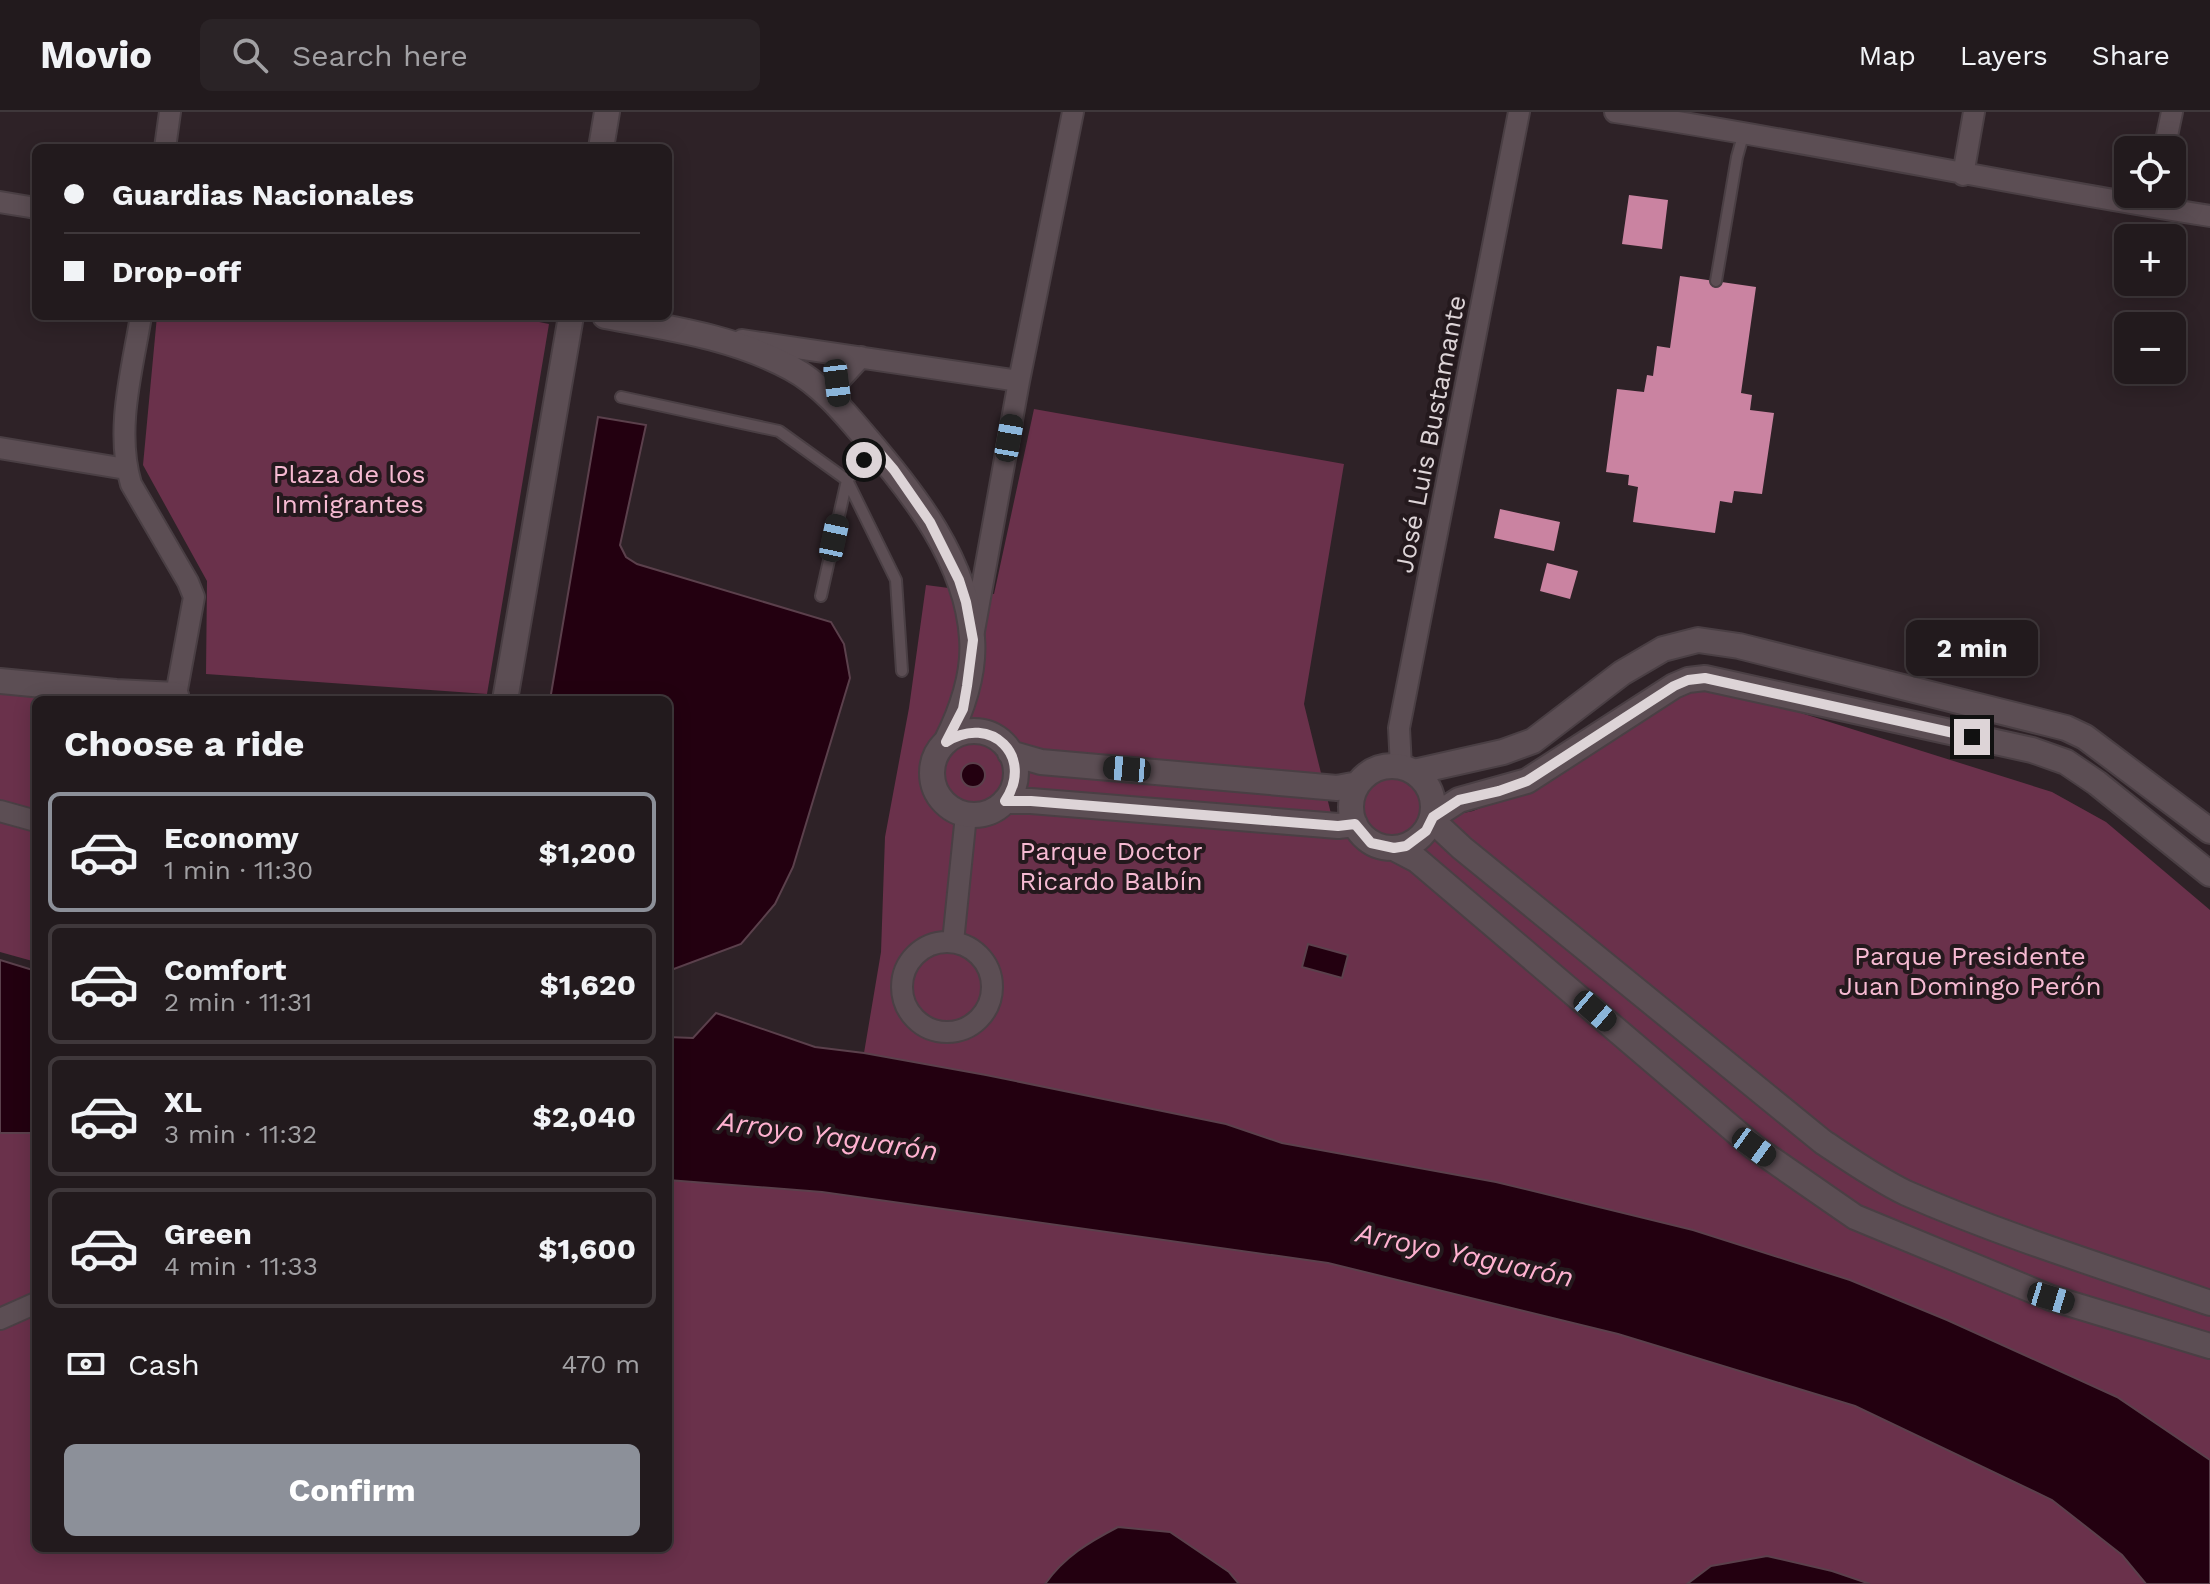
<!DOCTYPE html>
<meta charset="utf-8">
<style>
body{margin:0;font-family:"Work Sans",sans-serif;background:#2a2326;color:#f1f3f6;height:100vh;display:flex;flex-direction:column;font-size:30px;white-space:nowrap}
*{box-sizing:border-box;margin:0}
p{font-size:26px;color:#a2a1a4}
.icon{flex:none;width:44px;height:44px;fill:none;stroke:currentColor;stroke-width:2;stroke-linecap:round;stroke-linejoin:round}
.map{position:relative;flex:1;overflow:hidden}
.details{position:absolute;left:32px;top:584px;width:640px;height:856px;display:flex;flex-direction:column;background:#221a1d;border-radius:12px;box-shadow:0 4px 20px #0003,0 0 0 2px #3f383b}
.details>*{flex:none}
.banner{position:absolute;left:32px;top:32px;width:640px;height:176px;border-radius:12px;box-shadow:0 4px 20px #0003,0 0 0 2px #3f383b;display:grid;align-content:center;height:176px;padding:0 32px;background:#221a1d}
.tools{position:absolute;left:2114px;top:24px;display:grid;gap:16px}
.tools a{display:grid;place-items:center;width:72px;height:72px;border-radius:12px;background:#221a1d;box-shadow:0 4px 20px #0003,0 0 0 2px #3f383b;font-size:40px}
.end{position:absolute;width:36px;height:36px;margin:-18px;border:10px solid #ddd4d7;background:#111;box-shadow:0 0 0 4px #111}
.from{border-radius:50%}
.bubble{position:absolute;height:56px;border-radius:12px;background:#221a1d;box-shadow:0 4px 20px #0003,0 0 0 2px #3f383b;font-size:26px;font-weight:700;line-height:56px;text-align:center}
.car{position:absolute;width:24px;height:48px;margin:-24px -12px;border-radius:10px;box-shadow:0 0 6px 2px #0007;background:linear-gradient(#222 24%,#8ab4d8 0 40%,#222 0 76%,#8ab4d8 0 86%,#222 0)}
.banner b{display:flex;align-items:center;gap:28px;height:76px;font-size:30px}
.banner b+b{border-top:2px solid #3f383b}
.banner i{width:20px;height:20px;background:#f1f3f6}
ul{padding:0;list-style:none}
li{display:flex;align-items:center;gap:24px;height:120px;margin:0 16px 12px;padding:0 16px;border:4px solid #3f383b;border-radius:12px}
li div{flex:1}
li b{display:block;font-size:30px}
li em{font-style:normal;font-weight:700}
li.selected{border-color:#8c9099}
li>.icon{width:72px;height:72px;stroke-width:1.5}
h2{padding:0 32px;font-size:36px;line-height:96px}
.pay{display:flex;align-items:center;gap:20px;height:88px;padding:0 32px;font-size:30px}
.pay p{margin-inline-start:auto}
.primary-button{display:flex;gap:16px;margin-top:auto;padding:16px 32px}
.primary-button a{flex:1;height:92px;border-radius:12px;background:#8c9099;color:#fff;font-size:32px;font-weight:700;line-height:92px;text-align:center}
header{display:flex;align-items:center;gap:48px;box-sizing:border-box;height:112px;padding:0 40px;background:#221a1d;border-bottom:2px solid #3f383b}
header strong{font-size:38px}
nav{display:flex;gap:44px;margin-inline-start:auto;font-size:28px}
.search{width:560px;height:72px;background:#2a2326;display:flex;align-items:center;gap:20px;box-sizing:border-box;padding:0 28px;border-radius:12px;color:#a2a1a4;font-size:30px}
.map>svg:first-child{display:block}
</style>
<header>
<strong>Movio</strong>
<div class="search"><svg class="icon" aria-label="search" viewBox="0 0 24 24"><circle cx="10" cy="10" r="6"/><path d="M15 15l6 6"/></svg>Search here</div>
<nav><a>Map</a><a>Layers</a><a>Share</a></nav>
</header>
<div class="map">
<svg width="2210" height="1472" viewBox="0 0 2210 1472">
<rect width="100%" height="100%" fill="#2e2227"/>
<path fill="#6a314b" d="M157,204H510L549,212L487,582L206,562L207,469L143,353Z
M1034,297L1344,352L1304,592L1337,726L1369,720C1329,667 1433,638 1420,710L1473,699L1518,680L1680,582L1722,576L2052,680L2106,710L2210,798V1348L2117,1285L1947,1208L1850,1168L1693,1118L1496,1070L1282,1031L1226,1012L986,963L864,941L881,840L885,725L909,596L926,473L994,482Z
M0,577L121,588H36V850L0,840Z
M0,1021H36V1436H668V1068L822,1080L1328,1151L1618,1222L1855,1294L2052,1388L2122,1443L2146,1472H1870L1832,1459L1767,1444L1711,1454L1687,1472H1239L1229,1460L1119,1415C1089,1430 1064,1445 1045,1472H0Z"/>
<path fill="#230010" stroke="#5b404c" stroke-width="2" d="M598,305L646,313L620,433L626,445L637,452L831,510L844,532L850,566L793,755L775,792L741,832L671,858L668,871V588H550Z
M961 663a12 12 0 1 1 24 0a12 12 0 1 1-24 0Z
M1308,832L1348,843L1342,866L1302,855Z
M0,848L36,859V1021H0Z
M716,901L815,935L864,941L986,963L1226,1012L1282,1031L1496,1070L1693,1118L1850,1168L1947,1208L2117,1285L2210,1348V1472H2146L2122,1443L2052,1388L1855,1294L1618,1222L1328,1151L822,1080L668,1068V925L693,926Z
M1118,1415L1170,1420L1229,1460L1239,1472H1045C1064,1445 1089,1430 1118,1415Z
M1767,1444L1832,1459L1870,1472H1687L1711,1454Z"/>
<path fill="#ca83a1" d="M1629,83L1668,88L1662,137L1622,132Z
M1680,164L1756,175L1741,281L1752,283L1750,298L1774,301L1762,382L1734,379L1732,391L1720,389L1715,421L1633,410L1638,375L1628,373L1629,363L1606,360L1617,277L1644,280L1647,263L1653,264L1657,234L1670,236Z
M1500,397L1560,410L1554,439L1494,426Z
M1547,451L1578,459L1570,487L1540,479Z"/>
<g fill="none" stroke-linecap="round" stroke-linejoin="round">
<g stroke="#4a3f44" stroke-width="14">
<path id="lane" d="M1716,169L1737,45L1744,20
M621,285L779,319L847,368L875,338
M821,484L847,368L896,468L902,559"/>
</g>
<g stroke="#4a3f44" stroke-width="24">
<path id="street" d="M1615,0C1814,30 2011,73 2210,104
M165,36L170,0
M2164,38L2172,0
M1963,63L1974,0
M0,90L36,96
M141,204C132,259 115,318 131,372L188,470L194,485L176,583
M742,228L1019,269
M840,295L837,271L861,245
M0,336L126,357
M974,519L1019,269L1073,0
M1401,655L1399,616L1519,0
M0,699L36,709
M953,830L966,703
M902 875a45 45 0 1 1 90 0a45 45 0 1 1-90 0Z
M0,1207L36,1191"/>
</g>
<g stroke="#4a3f44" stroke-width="28">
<path id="secondary" d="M601,36L607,0
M605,204C669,216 734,225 791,256C821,272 845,301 866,326C914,382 967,449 972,526C975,562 962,598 946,630
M0,569L116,580L176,583L177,588
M505,588L571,204
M932 661a42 42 0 1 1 84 0a42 42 0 1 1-84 0Z
M1010,641L1041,650L1337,676L1358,672
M1351 695a41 41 0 1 1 82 0a41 41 0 1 1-82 0Z
M1414,660L1503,640L1533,629L1622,561L1663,537L1698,528L1739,534L2066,616L2085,625L2210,719
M1005,689H1031L1338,714L1355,712
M1433,705L1459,688L1527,669L1674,574L1688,568L1705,566L2032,638L2066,650L2097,671L2210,762
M1432,708L1462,736L1823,1030C1850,1048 1877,1067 1906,1081C2004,1124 2108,1156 2210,1191
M1394,736L1417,748L1754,1035L1855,1105L2051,1186L2210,1234"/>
</g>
<use href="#lane" stroke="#5c4e54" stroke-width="10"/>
<use href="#street" stroke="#5c4e54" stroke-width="20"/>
<use href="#secondary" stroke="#5c4e54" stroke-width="24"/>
</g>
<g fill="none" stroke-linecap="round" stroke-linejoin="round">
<path stroke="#ddd4d7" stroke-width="10" d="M864,348L876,337L894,358L930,410L959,468L966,490L973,528L967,574L963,597L946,630C991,601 1035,645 1005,689H1031L1338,714L1355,712L1371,731L1394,736L1406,734L1426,719L1433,705L1459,688L1499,679L1527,669L1674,574L1688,568L1705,566L1972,625"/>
</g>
<g text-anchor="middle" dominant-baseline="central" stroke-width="8" stroke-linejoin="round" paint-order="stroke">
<g font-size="26" fill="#ddd4d7" stroke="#24191d">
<text transform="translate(1430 322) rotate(-79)">José Luis Bustamante</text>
</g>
<g font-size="26" fill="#f6bad2" stroke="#24191d">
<text x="349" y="362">Plaza de los<tspan x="349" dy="30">Inmigrantes</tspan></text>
<text x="1111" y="739">Parque Doctor<tspan x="1111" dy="30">Ricardo Balbín</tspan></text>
<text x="1970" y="844">Parque Presidente<tspan x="1970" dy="30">Juan Domingo Perón</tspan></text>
</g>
<g font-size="28" font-style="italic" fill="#ffb1d0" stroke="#24191d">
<text transform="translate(828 1024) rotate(8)">Arroyo Yaguarón</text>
<text transform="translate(1465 1143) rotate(12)">Arroyo Yaguarón</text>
</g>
</g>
</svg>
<div class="tools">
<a><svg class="icon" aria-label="locate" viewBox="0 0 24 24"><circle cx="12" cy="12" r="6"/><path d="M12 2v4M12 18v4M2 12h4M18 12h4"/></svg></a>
<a>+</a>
<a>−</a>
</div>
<i class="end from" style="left:864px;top:348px"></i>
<i class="end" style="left:1972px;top:625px"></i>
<div class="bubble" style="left:1906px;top:508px;width:132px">2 min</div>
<i class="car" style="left:837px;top:271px;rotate:173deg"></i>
<i class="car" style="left:1009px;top:326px;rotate:10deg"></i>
<i class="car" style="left:834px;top:426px;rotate:12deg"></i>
<i class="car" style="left:1127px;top:657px;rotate:275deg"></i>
<i class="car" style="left:1595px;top:899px;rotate:131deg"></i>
<i class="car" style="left:1754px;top:1035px;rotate:126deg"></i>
<i class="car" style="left:2051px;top:1186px;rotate:107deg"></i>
<div class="banner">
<b><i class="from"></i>Guardias Nacionales</b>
<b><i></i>Drop-off</b>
</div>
<section class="details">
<h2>Choose a ride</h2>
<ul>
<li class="selected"><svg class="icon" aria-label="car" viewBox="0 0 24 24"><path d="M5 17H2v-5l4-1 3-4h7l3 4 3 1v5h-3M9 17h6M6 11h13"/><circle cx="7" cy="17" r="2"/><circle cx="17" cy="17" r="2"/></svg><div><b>Economy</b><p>1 min · 11:30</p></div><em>$1,200</em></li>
<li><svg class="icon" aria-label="car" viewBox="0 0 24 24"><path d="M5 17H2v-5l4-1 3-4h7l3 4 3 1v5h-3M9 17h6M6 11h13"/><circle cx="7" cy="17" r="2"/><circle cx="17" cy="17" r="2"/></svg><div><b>Comfort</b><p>2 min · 11:31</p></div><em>$1,620</em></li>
<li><svg class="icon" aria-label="car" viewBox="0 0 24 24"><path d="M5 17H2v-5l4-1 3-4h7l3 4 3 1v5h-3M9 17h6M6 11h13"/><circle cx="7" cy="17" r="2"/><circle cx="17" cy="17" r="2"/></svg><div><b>XL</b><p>3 min · 11:32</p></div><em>$2,040</em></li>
<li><svg class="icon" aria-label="car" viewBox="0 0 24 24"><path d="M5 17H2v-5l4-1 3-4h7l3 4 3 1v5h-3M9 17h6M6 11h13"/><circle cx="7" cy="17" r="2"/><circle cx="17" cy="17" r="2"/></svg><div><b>Green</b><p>4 min · 11:33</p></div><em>$1,600</em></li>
</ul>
<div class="pay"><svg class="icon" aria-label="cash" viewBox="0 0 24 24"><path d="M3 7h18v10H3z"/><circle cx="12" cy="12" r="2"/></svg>Cash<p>470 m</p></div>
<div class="primary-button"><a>Confirm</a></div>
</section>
</div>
